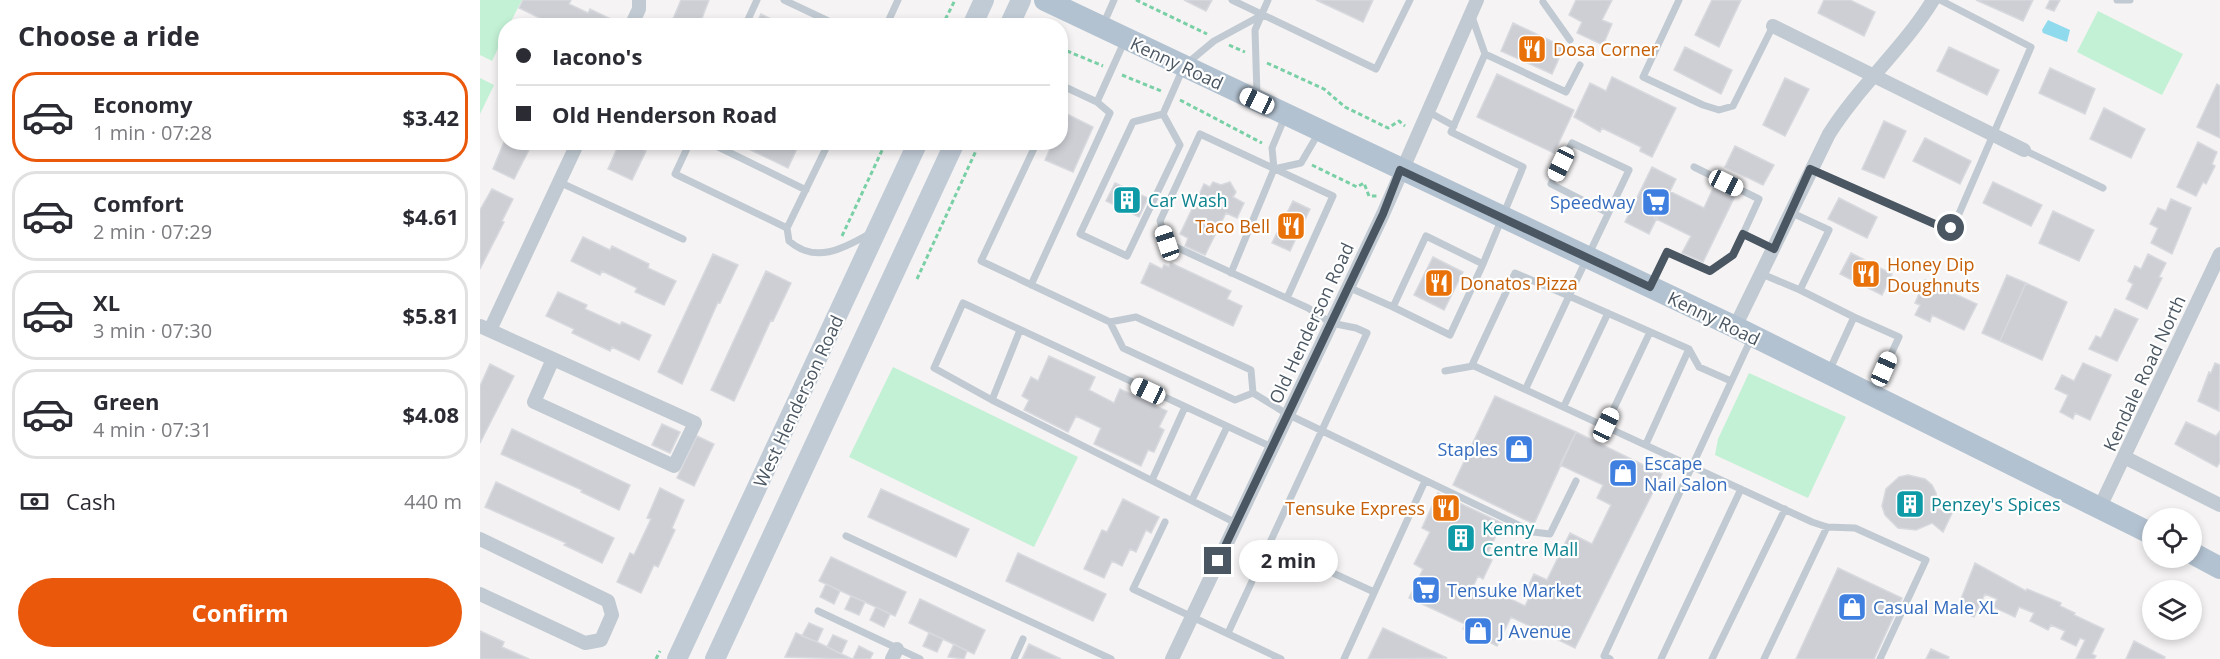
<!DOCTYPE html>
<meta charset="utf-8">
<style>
body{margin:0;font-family:"Open Sans",sans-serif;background:#f2f2f3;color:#2b2b33;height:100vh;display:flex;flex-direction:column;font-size:22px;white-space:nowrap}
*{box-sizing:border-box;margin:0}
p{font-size:20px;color:#7c7c81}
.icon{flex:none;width:33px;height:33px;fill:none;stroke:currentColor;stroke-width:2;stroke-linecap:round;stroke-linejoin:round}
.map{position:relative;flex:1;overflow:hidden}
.panel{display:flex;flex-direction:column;background:#fff;width:480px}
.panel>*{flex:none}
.guide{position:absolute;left:18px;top:18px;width:570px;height:132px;border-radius:24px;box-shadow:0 3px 9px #0003;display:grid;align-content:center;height:132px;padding:0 18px;background:#fff}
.buttons{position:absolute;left:1662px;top:508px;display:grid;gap:12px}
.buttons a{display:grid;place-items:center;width:60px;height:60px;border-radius:50%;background:#fff;box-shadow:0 3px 9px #0003;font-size:30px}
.end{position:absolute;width:27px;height:27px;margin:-14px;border:8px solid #4a5661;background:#fff;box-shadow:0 0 0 3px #fff}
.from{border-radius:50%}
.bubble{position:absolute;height:42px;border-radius:21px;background:#fff;box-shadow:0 3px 9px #0003;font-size:20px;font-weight:700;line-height:42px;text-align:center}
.car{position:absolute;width:18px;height:36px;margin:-18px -9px;border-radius:8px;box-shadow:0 0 4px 2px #0007;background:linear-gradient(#fff 24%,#345 0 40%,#fff 0 76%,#345 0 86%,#fff 0)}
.guide b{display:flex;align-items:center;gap:21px;height:57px;font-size:22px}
.guide b+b{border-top:2px solid #e1e1e2}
.guide i{width:15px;height:15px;background:#2b2b33}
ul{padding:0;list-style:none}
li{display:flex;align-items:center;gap:18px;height:90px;margin:0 12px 9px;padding:0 6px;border:3px solid #e1e1e2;border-radius:24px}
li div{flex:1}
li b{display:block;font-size:22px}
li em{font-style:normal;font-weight:700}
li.on{border-color:#ea580c}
li>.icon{width:54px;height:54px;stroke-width:1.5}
h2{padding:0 18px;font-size:27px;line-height:72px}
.pay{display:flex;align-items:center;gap:15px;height:66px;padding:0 18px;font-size:22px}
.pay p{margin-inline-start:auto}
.action{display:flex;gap:12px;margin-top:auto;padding:12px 18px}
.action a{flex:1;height:69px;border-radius:36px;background:#ea580c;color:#fff;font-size:24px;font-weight:700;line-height:69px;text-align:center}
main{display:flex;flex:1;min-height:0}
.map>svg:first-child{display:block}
</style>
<main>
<section class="panel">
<h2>Choose a ride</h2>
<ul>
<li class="on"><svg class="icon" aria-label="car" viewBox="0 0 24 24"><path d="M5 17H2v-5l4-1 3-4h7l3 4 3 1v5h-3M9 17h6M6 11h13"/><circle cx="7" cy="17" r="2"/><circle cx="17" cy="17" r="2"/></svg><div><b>Economy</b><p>1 min · 07:28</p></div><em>$3.42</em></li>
<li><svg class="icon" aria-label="car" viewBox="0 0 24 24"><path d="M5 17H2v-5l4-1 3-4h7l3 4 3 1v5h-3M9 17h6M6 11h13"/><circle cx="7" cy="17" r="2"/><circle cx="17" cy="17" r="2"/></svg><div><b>Comfort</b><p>2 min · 07:29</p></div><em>$4.61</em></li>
<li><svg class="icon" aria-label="car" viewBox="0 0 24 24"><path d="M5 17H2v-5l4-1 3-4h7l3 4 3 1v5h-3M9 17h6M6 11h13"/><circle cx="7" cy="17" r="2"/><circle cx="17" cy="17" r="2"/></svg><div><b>XL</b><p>3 min · 07:30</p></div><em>$5.81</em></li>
<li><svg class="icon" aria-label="car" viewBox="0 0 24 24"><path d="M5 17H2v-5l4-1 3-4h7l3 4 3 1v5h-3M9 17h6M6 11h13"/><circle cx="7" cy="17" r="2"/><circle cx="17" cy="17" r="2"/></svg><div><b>Green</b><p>4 min · 07:31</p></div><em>$4.08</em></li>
</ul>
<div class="pay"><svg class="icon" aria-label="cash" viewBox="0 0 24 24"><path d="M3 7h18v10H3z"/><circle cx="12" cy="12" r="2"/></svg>Cash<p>440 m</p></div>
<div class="action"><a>Confirm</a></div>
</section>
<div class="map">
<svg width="1740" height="659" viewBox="0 0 1740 659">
<rect width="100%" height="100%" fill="#f5f3f3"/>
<path fill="#c3f1d5" d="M0,0H42L29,25L26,26L25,34L12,61L0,55Z
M1618,11L1703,54L1682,95L1597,52Z
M0,78L14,85L0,114Z
M413,367L598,457L554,547L369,457Z
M1269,373L1366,417L1328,498L1235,455L1238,439Z"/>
<path fill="#90daee" d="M1568,20L1590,30L1587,42L1563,33L1562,30Z"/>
<path fill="#cdcfd5" stroke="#d7d9de" stroke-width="1.5" d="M43,0H91L89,4L108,13L110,9L133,20L130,26H76L39,8Z
M201,0H229L219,26H190Z
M704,0H732L726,11Z
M836,0H893L883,22Z
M1096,0H1132L1122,20L1132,24L1123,45L1097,33L1102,22L1089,15Z
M1232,0H1261L1239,47L1215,35Z
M1344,0H1370L1395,12L1384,36L1338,13Z
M1496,0H1553L1543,21Z
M1570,0H1580L1574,11L1566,8Z
M281,14L306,26H275Z
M1033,23L1084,47L1072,74L1021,51Z
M1205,47L1252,70L1241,94L1194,70Z
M1469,47L1519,70L1507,95L1457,71Z
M1570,68L1615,89L1605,114L1559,93Z
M1017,74L1094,110L1074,153L997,117Z
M1132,77L1196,108L1172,157L1160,151L1161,147L1122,128L1120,132L1094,117L1110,83L1126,91Z
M1305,78L1329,89L1305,136L1283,125Z
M1737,84L1740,86V138L1717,127Z
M1624,108L1665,129L1651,158L1610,139Z
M587,114L613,127L593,172L565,160L573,142H580V127Z
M1404,121L1426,131L1404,178L1382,169Z
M26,137V142H53L34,179L13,169Z
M1445,138L1491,161L1480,184L1433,161Z
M140,142H165L162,149L166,151L152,180L128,169Z
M254,142H320L308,168Z
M1718,142L1737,152L1732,164L1735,166L1726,184L1723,182L1716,196L1697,187Z
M1255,146L1294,165L1283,185L1245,167Z
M1172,167L1196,179L1169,234L1145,222Z
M733,182L741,185L750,182L756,192L753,197L764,203L757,218L746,213L725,255L705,246L708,238L700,234L724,184L730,187Z
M1513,182L1562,205L1551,226L1503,203Z
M635,183L668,198L659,217L626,201Z
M1235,184L1256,194L1223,262L1202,253L1211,236L1174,218L1187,190L1224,208Z
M12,189L33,199L22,221L24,222L0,269V210Z
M1359,198L1397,217L1387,238L1348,219Z
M1691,199L1711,208L1692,254L1671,243L1678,228L1670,224L1678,208L1686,211Z
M813,201L830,209L810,251L792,243Z
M1573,211L1614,230L1599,261L1559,243Z
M103,237L130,250L132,246L169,264L168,268L196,281L184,305L155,292L157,288L122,271L120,275L91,261Z
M1371,253L1412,274L1402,295L1360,274Z
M233,254L258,265L240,303L238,302L202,384L178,372Z
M1668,254L1686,263L1679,277L1682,278L1667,309L1646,299L1653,284L1648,281L1655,266L1661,269Z
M953,257L983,272L964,310L934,295Z
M670,263L682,269L684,265L689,267L691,263L751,291L747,299L762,306L753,326L661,283Z
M286,271L311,283L293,321L291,320L254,401L231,390Z
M1527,275L1546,283L1520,341L1502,333Z
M1445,280L1497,304L1484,330L1452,315L1450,322L1435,315L1440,305L1435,303Z
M1546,283L1587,302L1562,360L1520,341Z
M78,292L107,305L105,309L140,325L142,322L171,335L159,360L132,347L130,351L92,333L94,329L66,316Z
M1635,309L1658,319L1637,361L1609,349L1616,336L1621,338Z
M569,356L615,377L609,390L634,403L640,389L687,411L679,427L684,430L674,452L668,450L661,466L614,444L621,428L596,416L588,432L544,410L549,400L542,396L551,377L558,381Z
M1603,363L1631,375L1610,420L1595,413L1593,419L1580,412L1588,395L1575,389L1582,375L1594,381Z
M1735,363L1740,365L1739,411L1718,401L1729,372L1731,373Z
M10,364L34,376L0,443V386Z
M1015,396L1096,432L1054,524L973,485Z
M1706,422L1736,436L1740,431V462L1737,467L1695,444Z
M182,424L200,432L190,453L172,445Z
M32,429L150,485L139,510L101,492L102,490L21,454Z
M1096,432L1182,474L1095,648L1031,617L1017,646L983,629L985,624L929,598L943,569L934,564L950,532L942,528L958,493L1022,523L1006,557L1012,560L1003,579L998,576L993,587L1001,591L1004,586L1045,606L1051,594L1046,591L1054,574L1067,580L1090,533L1112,544L1131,505L1117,498L1123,485L1080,465Z
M217,436L234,444L214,486L197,478Z
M1428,475L1445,479L1452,485L1456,493L1458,509L1473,511L1463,532L1452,523L1436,530L1418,528L1405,515L1402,506L1406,489L1419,477Z
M16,482L134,538L122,563L84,545L86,543L5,507Z
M180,488L204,500L192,528L195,530L178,567L174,565L161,593L137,582L150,553L154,555L171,519L167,518Z
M401,489L489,529L476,557L388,517Z
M643,499L679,517L671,533L666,530L656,552L650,549L642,566L632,561L624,578L604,569L622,530L627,532Z
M538,553L626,594L613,621L526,581Z
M351,557L426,592L415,616L339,581Z
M1495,563L1546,591L1547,589L1581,603L1580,606L1595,613L1594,615L1624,629L1612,654L1616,656L1614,659H1596L1605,640L1600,638L1596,646L1581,639L1585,631L1571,625L1568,630L1550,621L1554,613L1539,607L1535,617L1513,607L1517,599L1505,594L1494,617L1477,609Z
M1358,568L1422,598L1394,659H1316Z
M346,584L360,591L354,604L340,597Z
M371,596L385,602L379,615L365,609Z
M440,599L505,630L494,654L429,623Z
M396,607L410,614L404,627L390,620Z
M329,623L343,629L337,642L322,636Z
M903,628L967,658L888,659Z
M0,631L24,642L22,647L49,659H0Z
M316,633L337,642L372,659L305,657Z
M449,633L463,639L457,652L443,646Z
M353,635L367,641L361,654L347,647Z
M1654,641L1685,657L1684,659H1646Z
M474,644L487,651L484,659L468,657Z
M549,644L581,659H542Z
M379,646L393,653L390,659H373Z
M1451,649L1469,657L1468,659H1446Z"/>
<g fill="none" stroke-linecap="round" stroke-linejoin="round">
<path stroke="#7ad0a6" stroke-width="3" stroke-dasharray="4.5 3" stroke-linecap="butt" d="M656,0L727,34
M462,26L475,0
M749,45L765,52
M580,48L623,66
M787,63L844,89L865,107L908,128L919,121L925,126
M642,75L681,91
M700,100L782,143
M832,165L877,187L884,183L889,196H897
M362,236L406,142
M437,279L500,142
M176,659L180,651"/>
<path stroke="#c1cad2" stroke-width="7" d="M304,0L359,26
M752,0L896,69L930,0
M1199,0L1163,77L1223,105L1239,110L1253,106L1293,26
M1637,0H1650
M1063,2L1090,40
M992,17L1005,54
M623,25L634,0
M265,26L277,0
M406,26L418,0
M580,92L583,86L617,102L645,40
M777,95L775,30L788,0
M947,111L974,126
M683,114L700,145L647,256L600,234L653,122L683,114L704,66L734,41L782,15
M210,142L195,174L307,228
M228,142L326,190
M349,142L307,228L309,241C335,264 363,249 389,234
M557,142L501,261L630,322L643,348L755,400L773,393L807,414L1053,532L1070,534L1096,481
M1544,150L1623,188
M1214,167L1279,199L1263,234
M794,169L821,163L838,134
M1331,169L1464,228H1471L1475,223L1551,47L1460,0
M79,182L203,239
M1128,213L1071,184L1092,143L1149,170L1089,296L1035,273L992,365L1332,522L1347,527L1375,528L1446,560L1400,659
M946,236L1003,264L970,335L913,307Z
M1003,264L1043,167L971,132L1005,54L1086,92L1100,65
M751,273L794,169L792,148L804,119
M1282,274L1320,290L1349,230L1310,212
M551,285L630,113L617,102
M1172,285L1187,252L1230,271L1253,255L1263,234L1294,249
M868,287L913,307
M1320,290L1374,317
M630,322L656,317L771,370L773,393
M1350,369L1374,317L1419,337L1394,391
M965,371L993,366
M1046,388L1089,296L1209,349L1219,367L1251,381
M512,400L540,330
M1084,406L1128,313
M1126,425L1170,332
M1166,444L1209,349
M672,480L705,407
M712,500L747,427
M685,522L653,589L801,659
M756,523L512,400L454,368L483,303L792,447
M366,536L631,659
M790,544L894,592
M338,611L440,659
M748,633L887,333L876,328L851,323L828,308L687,243L680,221L720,134L853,196L807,298
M534,659L543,639
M864,659L945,481
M1130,659L1124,656L1271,339
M1181,659L1261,489
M1232,659L1305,509
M1284,659L1347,527"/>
<path stroke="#c1cad2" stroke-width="14" d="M151,26L159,9V0
M1293,26L1544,150
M0,326L215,423L194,466L54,402L73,359
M1255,327L1349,134C1379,86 1423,49 1453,0
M10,330L98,142
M1644,457L1740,505
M1620,507L1740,254
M0,539L128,601L132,615L121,640L105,643L0,594
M412,659L417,649
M692,659L903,214L997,0"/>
<path stroke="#c1cbd6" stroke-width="20" d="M492,26L504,0
M529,26L541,0
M197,659L438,142
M235,659L475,142"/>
<path stroke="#b3c2d1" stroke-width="22" d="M565,0L1255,327L1672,534
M1712,553L1740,568"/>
</g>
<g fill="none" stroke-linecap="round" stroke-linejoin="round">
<path stroke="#4a5661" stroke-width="8" d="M738,561L903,214L920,170L1170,287L1187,252L1230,271L1253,255L1263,234L1294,249L1330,169L1464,228H1471"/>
</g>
<defs>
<g id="restaurant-square" transform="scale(1.5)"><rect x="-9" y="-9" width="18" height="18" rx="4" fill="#e8710a" stroke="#fff"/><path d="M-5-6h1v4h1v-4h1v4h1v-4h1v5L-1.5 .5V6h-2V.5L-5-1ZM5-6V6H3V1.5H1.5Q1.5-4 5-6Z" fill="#fff"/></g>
<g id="building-square" transform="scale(1.5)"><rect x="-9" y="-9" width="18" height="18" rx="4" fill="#0f9aa8" stroke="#fff"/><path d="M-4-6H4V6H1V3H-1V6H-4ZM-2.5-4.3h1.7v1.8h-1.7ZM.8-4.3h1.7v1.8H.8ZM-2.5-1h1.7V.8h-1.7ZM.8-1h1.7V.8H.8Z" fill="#fff"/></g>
<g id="supermarket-square" transform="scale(1.5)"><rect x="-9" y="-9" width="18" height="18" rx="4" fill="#3f7fe0" stroke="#fff"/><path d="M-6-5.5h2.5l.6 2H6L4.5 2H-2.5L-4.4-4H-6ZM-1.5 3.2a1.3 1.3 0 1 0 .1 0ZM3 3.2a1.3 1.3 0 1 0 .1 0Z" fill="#fff"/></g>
<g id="shop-square" transform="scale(1.5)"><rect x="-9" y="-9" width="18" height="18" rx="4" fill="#3f7fe0" stroke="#fff"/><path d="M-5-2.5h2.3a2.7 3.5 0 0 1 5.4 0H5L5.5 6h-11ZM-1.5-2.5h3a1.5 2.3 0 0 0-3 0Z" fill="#fff"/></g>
</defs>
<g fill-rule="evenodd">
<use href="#restaurant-square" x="1052" y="49"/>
<use href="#building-square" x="647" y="200"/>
<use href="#supermarket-square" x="1176" y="202"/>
<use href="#restaurant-square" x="811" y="226"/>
<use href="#restaurant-square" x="1386" y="274"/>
<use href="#restaurant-square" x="959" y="283"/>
<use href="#shop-square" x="1039" y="449"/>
<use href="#shop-square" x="1143" y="473"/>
<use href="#building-square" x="1430" y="504"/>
<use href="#restaurant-square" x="966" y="508"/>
<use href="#building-square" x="981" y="538"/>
<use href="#supermarket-square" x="946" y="590"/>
<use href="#shop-square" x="1372" y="607"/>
<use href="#shop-square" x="998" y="631"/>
</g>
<g text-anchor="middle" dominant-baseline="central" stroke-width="4.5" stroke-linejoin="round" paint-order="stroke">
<g font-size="18" fill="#c56008" stroke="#fff" text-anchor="start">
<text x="1073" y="49">Dosa Corner</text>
<text x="790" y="226" text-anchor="end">Taco Bell</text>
<text x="1407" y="264">Honey Dip<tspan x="1407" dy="21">Doughnuts</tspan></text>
<text x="980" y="283">Donatos Pizza</text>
<text x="945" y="508" text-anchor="end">Tensuke Express</text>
</g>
<g font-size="18" fill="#4a5661" stroke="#fff">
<text transform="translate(697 63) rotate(25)">Kenny Road</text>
<text transform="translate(1234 318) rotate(26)">Kenny Road</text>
<text transform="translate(831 323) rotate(-65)">Old Henderson Road</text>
<text transform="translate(1664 373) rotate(-65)">Kendale Road North</text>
<text transform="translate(318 401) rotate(-65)">West Henderson Road</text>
</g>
<g font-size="18" fill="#0d838f" stroke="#fff" text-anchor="start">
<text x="668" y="200">Car Wash</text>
<text x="1451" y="504">Penzey's Spices</text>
<text x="1002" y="528">Kenny<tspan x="1002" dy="21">Centre Mall</tspan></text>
</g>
<g font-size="18" fill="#366cbe" stroke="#fff" text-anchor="start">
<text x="1155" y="202" text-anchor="end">Speedway</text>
<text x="1018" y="449" text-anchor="end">Staples</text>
<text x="1164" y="463">Escape<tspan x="1164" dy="21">Nail Salon</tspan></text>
<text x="967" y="590">Tensuke Market</text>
<text x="1393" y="607">Casual Male XL</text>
<text x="1019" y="631">J Avenue</text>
</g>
</g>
</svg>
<div class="buttons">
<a><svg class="icon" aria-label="locate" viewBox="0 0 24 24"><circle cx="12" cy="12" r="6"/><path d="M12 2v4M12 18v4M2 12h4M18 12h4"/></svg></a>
<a><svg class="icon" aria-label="layers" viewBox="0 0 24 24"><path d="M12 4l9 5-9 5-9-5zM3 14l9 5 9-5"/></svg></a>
</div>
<i class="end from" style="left:1471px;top:228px"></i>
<i class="end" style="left:738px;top:561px"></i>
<div class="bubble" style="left:759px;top:540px;width:99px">2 min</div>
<i class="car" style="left:777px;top:101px;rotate:295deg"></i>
<i class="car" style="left:1081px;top:164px;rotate:206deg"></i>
<i class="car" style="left:1246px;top:183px;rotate:116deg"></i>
<i class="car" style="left:687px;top:243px;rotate:341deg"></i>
<i class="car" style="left:1404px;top:369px;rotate:24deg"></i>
<i class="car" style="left:668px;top:391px;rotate:295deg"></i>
<i class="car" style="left:1126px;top:425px;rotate:25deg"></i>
<div class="guide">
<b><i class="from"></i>Iacono's</b>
<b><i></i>Old Henderson Road</b>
</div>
</div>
</main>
